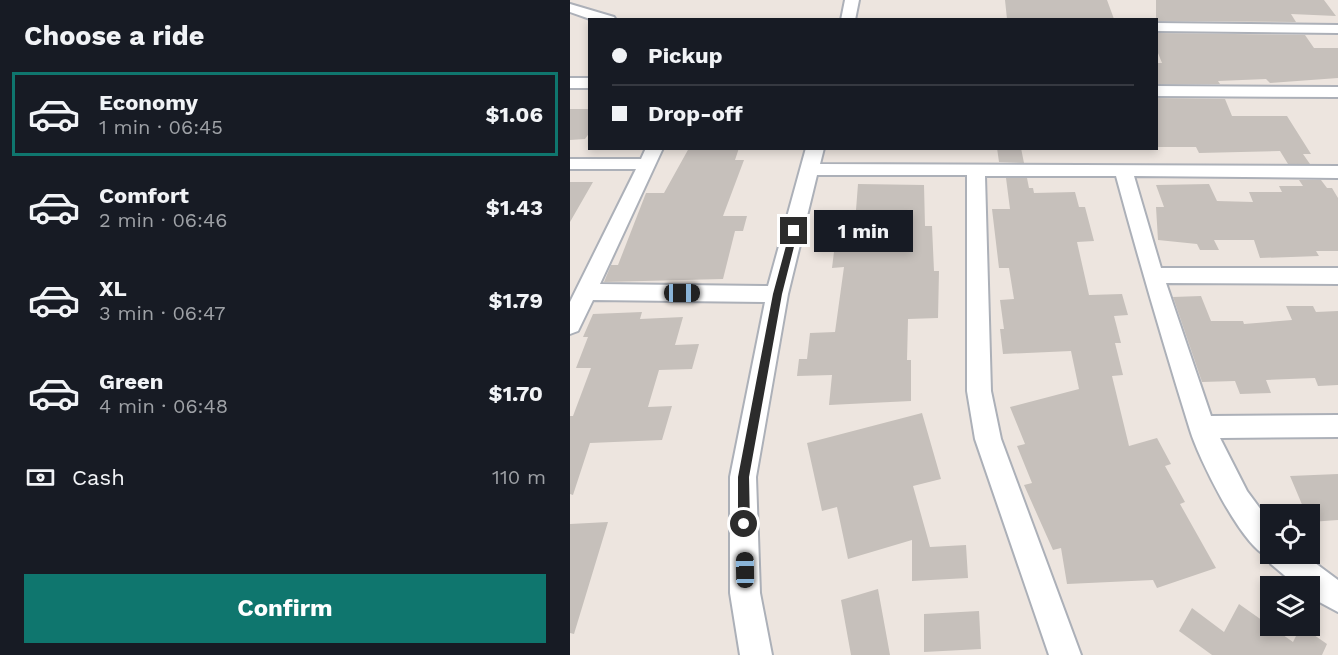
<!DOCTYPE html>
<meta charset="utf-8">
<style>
body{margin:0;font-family:"Work Sans",sans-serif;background:#242831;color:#f1f3f6;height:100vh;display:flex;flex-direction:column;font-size:22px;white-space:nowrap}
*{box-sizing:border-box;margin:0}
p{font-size:20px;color:#9ea1a6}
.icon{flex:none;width:33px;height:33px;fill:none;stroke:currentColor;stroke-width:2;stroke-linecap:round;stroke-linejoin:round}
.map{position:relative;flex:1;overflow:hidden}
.side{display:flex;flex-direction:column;background:#171b24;width:570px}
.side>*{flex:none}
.top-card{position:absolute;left:18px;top:18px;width:570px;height:132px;border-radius:0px;box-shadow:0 3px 9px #0003;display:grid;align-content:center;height:132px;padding:0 24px;background:#171b24}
.tools{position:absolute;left:690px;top:504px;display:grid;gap:12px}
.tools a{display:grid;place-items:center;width:60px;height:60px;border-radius:0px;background:#171b24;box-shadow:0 3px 9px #0003;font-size:30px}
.end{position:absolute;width:27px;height:27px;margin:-14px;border:8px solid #2c2c2c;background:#fff;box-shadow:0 0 0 3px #fff}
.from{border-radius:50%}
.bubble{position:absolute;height:42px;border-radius:0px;background:#171b24;box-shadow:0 3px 9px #0003;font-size:20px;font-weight:700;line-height:42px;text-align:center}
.car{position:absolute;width:18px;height:36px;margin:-18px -9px;border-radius:8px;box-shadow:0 0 4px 2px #0007;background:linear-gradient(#222 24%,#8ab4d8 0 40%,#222 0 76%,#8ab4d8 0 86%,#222 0)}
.top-card b{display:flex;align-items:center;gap:21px;height:57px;font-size:22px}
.top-card b+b{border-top:2px solid #363941}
.top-card i{width:15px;height:15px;background:#f1f3f6}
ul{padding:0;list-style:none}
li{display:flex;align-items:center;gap:18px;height:84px;margin:0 12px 9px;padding:0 12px;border:3px solid transparent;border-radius:0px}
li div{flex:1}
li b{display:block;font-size:22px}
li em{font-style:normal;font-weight:700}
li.on{border-color:#0f766e}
li>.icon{width:54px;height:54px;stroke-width:1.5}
h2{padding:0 24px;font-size:27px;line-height:72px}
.pay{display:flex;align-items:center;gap:15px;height:66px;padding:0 24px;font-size:22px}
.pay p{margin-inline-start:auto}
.button{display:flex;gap:12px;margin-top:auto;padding:12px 24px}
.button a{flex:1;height:69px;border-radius:0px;background:#0f766e;color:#fff;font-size:24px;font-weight:700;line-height:69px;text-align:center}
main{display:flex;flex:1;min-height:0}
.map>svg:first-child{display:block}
</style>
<main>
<section class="side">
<h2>Choose a ride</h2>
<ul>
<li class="on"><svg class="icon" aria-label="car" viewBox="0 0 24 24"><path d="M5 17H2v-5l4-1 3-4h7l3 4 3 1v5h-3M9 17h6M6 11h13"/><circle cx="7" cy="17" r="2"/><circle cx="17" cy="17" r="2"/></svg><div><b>Economy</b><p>1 min · 06:45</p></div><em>$1.06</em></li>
<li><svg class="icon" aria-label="car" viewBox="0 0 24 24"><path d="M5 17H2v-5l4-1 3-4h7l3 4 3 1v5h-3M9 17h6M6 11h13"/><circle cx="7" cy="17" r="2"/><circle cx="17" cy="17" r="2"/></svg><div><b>Comfort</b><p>2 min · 06:46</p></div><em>$1.43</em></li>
<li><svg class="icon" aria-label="car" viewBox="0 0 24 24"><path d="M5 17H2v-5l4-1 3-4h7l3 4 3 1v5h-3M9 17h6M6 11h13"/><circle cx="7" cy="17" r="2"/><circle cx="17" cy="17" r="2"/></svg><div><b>XL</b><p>3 min · 06:47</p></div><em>$1.79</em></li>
<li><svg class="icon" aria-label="car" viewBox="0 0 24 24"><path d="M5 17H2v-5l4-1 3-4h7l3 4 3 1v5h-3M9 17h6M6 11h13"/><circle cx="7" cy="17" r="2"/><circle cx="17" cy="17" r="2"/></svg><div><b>Green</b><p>4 min · 06:48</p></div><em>$1.70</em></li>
</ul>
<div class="pay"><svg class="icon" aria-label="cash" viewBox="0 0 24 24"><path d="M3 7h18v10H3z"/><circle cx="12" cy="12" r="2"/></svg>Cash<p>110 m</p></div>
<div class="button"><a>Confirm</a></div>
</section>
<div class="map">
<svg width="768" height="655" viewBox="0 0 768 655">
<rect width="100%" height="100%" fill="#ede5df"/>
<path fill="#c6c0bb" d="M435,0H537L544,19H437Z
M586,0H754L766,16L721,14L726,22L586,21Z
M586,33L735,35L744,48H768V78L700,83L696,79L648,81L650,84H586V63H592L586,48Z
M586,98L655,99L662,116H717L741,154H733L740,164H718L710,151L629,153L626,147H586Z
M0,109H20V132L15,139L0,140Z
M119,148H169L165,160H174L153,216H177L173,231H165L153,279L34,282L41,265H48L76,193H94Z
M427,148H451L454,163L429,162Z
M436,178H457L459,188H463L464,193L505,192L509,207H515L524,241L507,242L519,295L552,294L558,315L544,316L551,343H545L553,375L542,376L559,446L587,438L601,464L595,466L615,502L610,504L646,568L587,588L583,580L497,584L491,548L483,550L454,485L462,483L447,446L455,444L440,407L509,389L501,351L433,354L430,329H434L430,300L444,299L439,268H429L422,209H440Z
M729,180H751L757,188H762L768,198V251H746L749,256L690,258L684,240H644L649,250H630L627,244L588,240L586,207H594L586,185L639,184L647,201L683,202L679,192H712L709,186H733Z
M0,182H23L0,222Z
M288,184L354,185L355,226H362L364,271H369L368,318L338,319L337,360H341V401L259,405L262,375L227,376L229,359H237L240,333L265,332L274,267L262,268L269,211L286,210Z
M631,296L641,321H673L674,324L722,320L716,306H743L746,312L768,311V385L748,386L745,378L696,380L701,393L670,394L665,381L632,382L603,297Z
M72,312L70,319L113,317L105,345L129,344L122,369L89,370L78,407L102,406L92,440L20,443L3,495L0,494V416H3L21,368H6L18,337H13L23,314Z
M352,413L371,479L343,486L357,536L360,547L396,545L398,578L342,581V540L278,559L267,507L252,511L237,443Z
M768,474V520L740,522V514H736L720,476Z
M38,522L4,634L0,633V524Z
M308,589L320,655H281L271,600Z
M669,604L723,642L731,626L757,644L752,655H642L609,631L622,608L654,632Z
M409,611L411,649L354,652V614Z"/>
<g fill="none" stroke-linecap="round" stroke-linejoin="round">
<g stroke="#acb0b8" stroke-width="4">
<path id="minor" d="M275,0H289L285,20H271Z
M0,4L44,17L46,20H23L0,12Z
M586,23L768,25V33L586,31Z
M0,78H20V88H0Z
M586,86L768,87V97L586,96Z
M76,148H93L30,284L198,286L236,148H254L250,164L768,166V178L564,176L591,268H768V284L596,283L641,416L768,415V437L650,438L677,491L700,522V554H733L768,580V612L740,597V586H727L701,564L697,556C671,545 628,457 620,430C594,346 569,261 546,176H415L421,391L431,439L511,655H479L405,439L397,391V175H247L218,294L186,477L190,593L202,655H170L160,593V477L195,302L23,300L8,331L0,334V302L66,169H0V159H71Z"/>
</g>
<use href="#minor" fill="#fff" fill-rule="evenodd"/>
</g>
<path fill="#2c2c2c" d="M224,228L228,231L212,294L179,477L180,524L174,529L168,524V477L203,294L220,231Z"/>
</svg>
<div class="tools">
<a><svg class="icon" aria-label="locate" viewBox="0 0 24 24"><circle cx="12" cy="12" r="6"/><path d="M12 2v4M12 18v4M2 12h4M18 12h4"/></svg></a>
<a><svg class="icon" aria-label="layers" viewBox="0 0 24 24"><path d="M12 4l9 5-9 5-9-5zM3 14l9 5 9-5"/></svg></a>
</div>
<i class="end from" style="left:174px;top:524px"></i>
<i class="end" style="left:224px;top:231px"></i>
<div class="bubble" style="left:244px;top:210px;width:99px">1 min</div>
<i class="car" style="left:112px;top:293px;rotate:90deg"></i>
<i class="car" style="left:175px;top:570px;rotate:359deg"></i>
<div class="top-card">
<b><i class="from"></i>Pickup</b>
<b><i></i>Drop-off</b>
</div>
</div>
</main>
